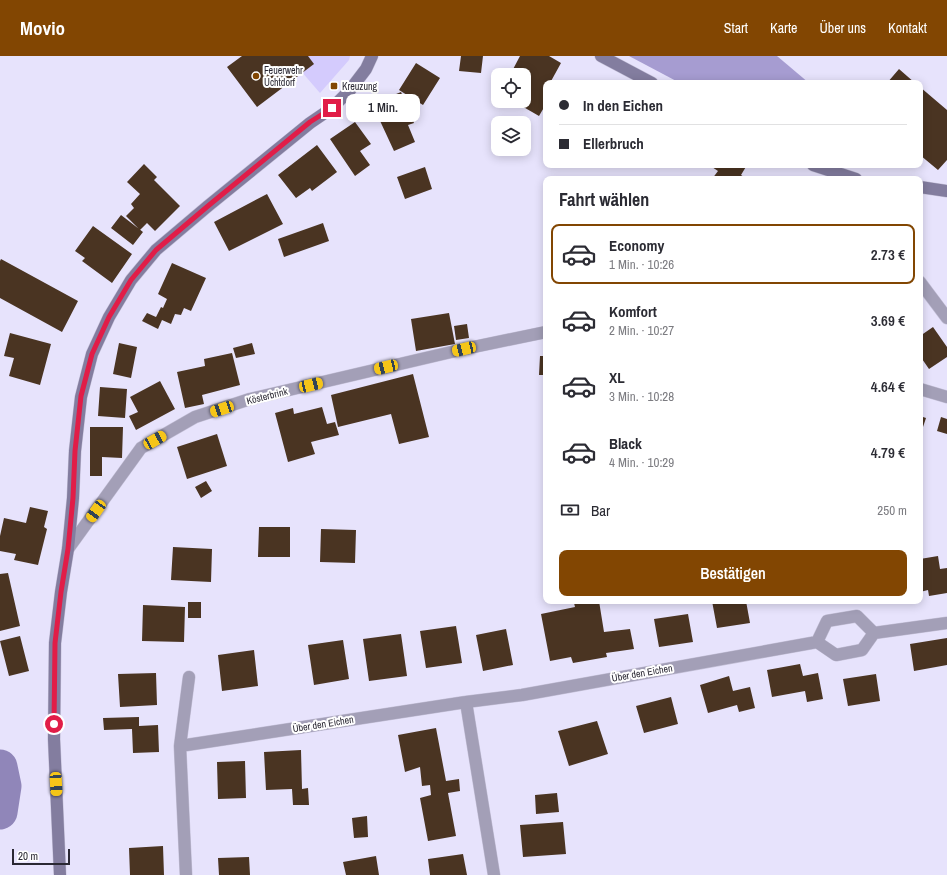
<!DOCTYPE html>
<html lang="de">
<meta charset="utf-8">
<style>
body{margin:0;font-family:"Archivo Narrow",sans-serif;background:#f7f7f7;color:#2b2b33;height:100vh;display:flex;flex-direction:column;font-size:15px;white-space:nowrap}
*{box-sizing:border-box;margin:0}
p{font-size:13px;color:#7c7c81}
.icon{flex:none;width:22px;height:22px;fill:none;stroke:currentColor;stroke-width:2;stroke-linecap:round;stroke-linejoin:round}
.map{position:relative;flex:1;overflow:hidden}
.drawer{position:absolute;left:543px;top:120px;width:380px;height:428px;display:flex;flex-direction:column;background:#fff;border-radius:8px;box-shadow:0 2px 10px #0003}
.drawer>*{flex:none}
.banner{position:absolute;left:543px;top:24px;width:380px;height:88px;border-radius:8px;box-shadow:0 2px 10px #0003;display:grid;align-content:center;height:88px;padding:0 16px;background:#fff}
.tools{position:absolute;left:491px;top:12px;display:grid;gap:8px}
.tools a{display:grid;place-items:center;width:40px;height:40px;border-radius:8px;background:#fff;box-shadow:0 2px 10px #0003;font-size:20px}
.scale{position:absolute;left:12px;bottom:10px;width:58px;box-sizing:border-box;padding-left:4px;border:2px solid #2a2833;border-top:0;font-size:11px;line-height:14px;white-space:nowrap;color:#2a2833;-webkit-text-stroke:3px #fff;paint-order:stroke}
.end{position:absolute;width:18px;height:18px;margin:-9px;border:5px solid #e11d48;background:#fff;box-shadow:0 0 0 2px #fff}
.from{border-radius:50%}
.bubble{position:absolute;height:28px;border-radius:8px;background:#fff;box-shadow:0 2px 10px #0003;font-size:13px;font-weight:600;line-height:28px;text-align:center}
.car{position:absolute;width:12px;height:24px;margin:-12px -6px;border-radius:5px;box-shadow:0 0 3px 1px #0007;background:linear-gradient(#f5c518 24%,#345 0 40%,#f5c518 0 76%,#345 0 86%,#f5c518 0)}
.banner b{display:flex;align-items:center;gap:14px;height:38px;font-size:15px}
.banner b+b{border-top:1px solid #e1e1e2}
.banner i{width:10px;height:10px;background:#2b2b33}
ul{padding:0;list-style:none}
li{display:flex;align-items:center;gap:12px;height:60px;margin:0 8px 6px;padding:0 8px;border:2px solid transparent;border-radius:8px}
li div{flex:1}
li b{display:block;font-size:15px}
li em{font-style:normal;font-weight:600}
li.active{border-color:#824602}
li>.icon{width:36px;height:36px;stroke-width:1.5}
h2{padding:0 16px;font-size:18px;line-height:48px}
.pay{display:flex;align-items:center;gap:10px;height:44px;padding:0 16px;font-size:15px}
.pay p{margin-inline-start:auto}
.action{display:flex;gap:8px;margin-top:auto;padding:8px 16px}
.action a{flex:1;height:46px;border-radius:8px;background:#824602;color:#fff;font-size:16px;font-weight:600;line-height:46px;text-align:center}
header{display:flex;align-items:center;gap:24px;box-sizing:border-box;height:56px;padding:0 20px;background:#824602;color:#fff}
header strong{font-size:19px}
nav{display:flex;gap:22px;margin-inline-start:auto;font-size:14px}
.map>svg:first-child{display:block}
</style>
<header>
<strong>Movio</strong>
<nav><a>Start</a><a>Karte</a><a>Über uns</a><a>Kontakt</a></nav>
</header>
<div class="map">
<svg width="947" height="819" viewBox="0 0 947 819">
<rect width="100%" height="100%" fill="#e7e3fc"/>
<path fill="#d4cbfd" d="M288,0H350L349,4L320,37Z"/>
<path fill="#a69cd1" d="M629,0H777L809,27H680Z"/>
<g fill="none" stroke-linecap="round" stroke-linejoin="round">
<path stroke="#9086b9" stroke-width="35" d="M0,711L4,730L0,756"/>
</g>
<path fill="#4a3422" d="M242,0H308L314,8L257,51L227,11Z
M461,0H483L481,17L459,15Z
M520,0H549L561,7L550,27H546V48L539,60L513,45H524V19H510Z
M416,7L440,22L423,49L399,34Z
M899,13L915,27H887Z
M920,31L947,54V104L938,114L920,99Z
M401,36L414,67L408,69L415,86L394,95L375,54L387,49L384,43Z
M355,66L371,88L360,95L370,109L355,120L330,83Z
M317,89L337,116L312,135L310,132L296,142L278,119Z
M144,108L157,121L150,128L154,124L180,150L155,175L147,167L140,174L126,160L134,152L131,148L140,138L127,126Z
M709,109H747L741,119L747,123H712L718,115Z
M425,111L432,133L405,143L397,121Z
M267,138L283,168L229,195L214,166Z
M121,159L143,176L133,189L111,172Z
M323,167L329,185L284,201L278,183Z
M93,170L132,198L112,227L82,205L85,202L75,195Z
M1,203L78,245L62,276L0,242V205Z
M172,207L206,222L191,255L184,252L181,259L175,258L171,268L162,264L158,273L142,265L147,257L156,261L161,251L163,252L167,243L158,238Z
M449,257L455,288L416,295L411,263Z
M467,268L469,282L456,284L454,270Z
M933,271L947,291V301L929,313L920,300V280Z
M10,277L51,288L40,329L9,320L14,302L4,300Z
M119,287L137,291L131,322L113,318Z
M252,287L255,298L236,302L233,292Z
M232,297L240,329L202,339L204,348L185,352L177,316L205,310L204,303Z
M540,300H546V319H539Z
M413,318L429,381L399,388L391,358L338,371L331,339Z
M160,325L175,353L136,374L129,360L138,356L130,341Z
M100,331L127,333L125,362L98,360Z
M322,351L327,368L335,366L339,379L311,386L315,398L288,406L275,357L293,352L294,358Z
M920,360L926,362L920,380Z
M941,361L947,363V378L937,375Z
M90,371H123L122,402L102,401V420H90Z
M217,378L227,410L187,423L177,391Z
M206,425L212,435L201,442L195,431Z
M30,451L48,455L44,471L47,473L38,509L14,504L16,498L0,495V480L4,462L26,467Z
M259,471H290V501H258Z
M321,473L356,474L355,507L320,506Z
M173,491L212,493L211,526L171,524Z
M938,500L940,513L947,512V537L929,540L928,534L920,536V503Z
M8,517L20,570L0,575V518Z
M587,545H599L604,576L630,573L634,593L606,597L607,601L573,607L571,601L550,605L541,558L575,551L574,547Z
M712,545H746L750,567L717,572Z
M188,546H201V562H188Z
M143,549L185,551L184,586L142,585Z
M688,558L693,586L659,591L654,563Z
M456,570L462,607L426,612L420,575Z
M506,573L513,609L483,615L476,579Z
M401,578L407,620L369,625L363,583Z
M20,580L29,615L9,620L0,585Z
M947,582V609L914,615L910,588Z
M343,584L349,623L314,629L308,589Z
M254,594L258,630L222,635L218,599Z
M800,608L803,620L818,617L823,643L807,646L805,635L772,641L767,614Z
M156,617L157,649L120,651L118,618Z
M876,618L880,645L848,650L843,623Z
M729,620L733,635L750,631L755,652L739,656L737,649L708,657L700,629Z
M671,641L678,668L644,677L636,650Z
M139,661V670L158,669L159,696L133,697L132,673L104,674L103,662Z
M597,665L608,698L569,710L558,675Z
M436,672L446,725L459,723L460,735L448,737L456,780L428,785L420,742L431,739L430,729L422,730L420,711L405,716L398,679Z
M301,694L302,733L308,732L309,749H293L292,733L266,734L264,696Z
M245,705L246,742L218,743L217,706Z
M557,737L559,756L536,758L535,739Z
M367,760L368,781L354,782L352,762Z
M563,766L566,798L523,801L520,769Z
M163,790L164,819H130L129,792Z
M463,798L467,819H430L428,803Z
M376,800L379,819H346L343,806Z
M249,801L250,819H219L218,802Z"/>
<g fill="none" stroke-linecap="round" stroke-linejoin="round">
<g stroke="#c5c1d8" stroke-width="13">
<path id="street" d="M920,226L947,262
M920,333L947,341
M68,493L141,392L195,361L250,343L464,293L546,276
M874,577L947,567
M466,646L494,819
M180,690L466,646L522,639L817,586L836,599L862,594L874,577L857,560L827,565L817,586
M186,819L180,690L189,621"/>
</g>
<g stroke="#c5c1d8" stroke-width="13">
<path id="secondary" d="M601,0L652,27
M813,109L856,123
M920,131L947,135
M60,819L54,683L55,587L61,536L68,493L73,442L75,395L81,341L92,298L109,261L131,224L156,194L208,150L310,67L332,52L350,34L366,13L372,0"/>
</g>
<use href="#street" stroke="#a39fb7" stroke-width="12"/>
<use href="#secondary" stroke="#837d9f" stroke-width="12"/>
</g>
<g fill="none" stroke-linecap="round" stroke-linejoin="round">
<path stroke="#e11d48" stroke-width="5" d="M54,668L55,587L61,536L68,493L73,442L75,395L81,340L92,298L109,261L131,224L156,194L208,150L310,66L332,52"/>
</g>
<g fill="#824602" stroke="#fff" stroke-width="1.5">
<circle cx="256" cy="20" r="4"/>
<rect x="330" y="26" width="8" height="8" rx="2"/>
</g>
<g text-anchor="middle" dominant-baseline="central" stroke-width="4" stroke-linejoin="round" paint-order="stroke">
<g font-size="10" fill="#2a2833" stroke="#fff" text-anchor="start">
<text x="264" y="14">Feuerwehr<tspan x="264" dy="12">Uchtdorf</tspan></text>
<text x="342" y="30">Kreuzung</text>
</g>
<g font-size="10" fill="#2a2833" stroke="#fff">
<text transform="translate(267 340) rotate(-14)">Kösterbrink</text>
<text transform="translate(642 617) rotate(-10)">Über den Eichen</text>
<text transform="translate(323 668) rotate(-9)">Über den Eichen</text>
</g>
</g>
</svg>
<div class="tools">
<a><svg class="icon" aria-label="locate" viewBox="0 0 24 24"><circle cx="12" cy="12" r="6"/><path d="M12 2v4M12 18v4M2 12h4M18 12h4"/></svg></a>
<a><svg class="icon" aria-label="layers" viewBox="0 0 24 24"><path d="M12 4l9 5-9 5-9-5zM3 14l9 5 9-5"/></svg></a>
</div>
<div class="scale">20 m</div>
<i class="end from" style="left:54px;top:668px"></i>
<i class="end" style="left:332px;top:52px"></i>
<div class="bubble" style="left:346px;top:38px;width:74px">1 Min.</div>
<i class="car" style="left:464px;top:293px;rotate:257deg"></i>
<i class="car" style="left:386px;top:311px;rotate:257deg"></i>
<i class="car" style="left:311px;top:329px;rotate:77deg"></i>
<i class="car" style="left:222px;top:353px;rotate:252deg"></i>
<i class="car" style="left:155px;top:384px;rotate:61deg"></i>
<i class="car" style="left:96px;top:455px;rotate:216deg"></i>
<i class="car" style="left:56px;top:728px;rotate:177deg"></i>
<div class="banner">
<b><i class="from"></i>In den Eichen</b>
<b><i></i>Ellerbruch</b>
</div>
<section class="drawer">
<h2>Fahrt wählen</h2>
<ul>
<li class="active"><svg class="icon" aria-label="car" viewBox="0 0 24 24"><path d="M5 17H2v-5l4-1 3-4h7l3 4 3 1v5h-3M9 17h6M6 11h13"/><circle cx="7" cy="17" r="2"/><circle cx="17" cy="17" r="2"/></svg><div><b>Economy</b><p>1 Min. · 10:26</p></div><em>2.73 €</em></li>
<li><svg class="icon" aria-label="car" viewBox="0 0 24 24"><path d="M5 17H2v-5l4-1 3-4h7l3 4 3 1v5h-3M9 17h6M6 11h13"/><circle cx="7" cy="17" r="2"/><circle cx="17" cy="17" r="2"/></svg><div><b>Komfort</b><p>2 Min. · 10:27</p></div><em>3.69 €</em></li>
<li><svg class="icon" aria-label="car" viewBox="0 0 24 24"><path d="M5 17H2v-5l4-1 3-4h7l3 4 3 1v5h-3M9 17h6M6 11h13"/><circle cx="7" cy="17" r="2"/><circle cx="17" cy="17" r="2"/></svg><div><b>XL</b><p>3 Min. · 10:28</p></div><em>4.64 €</em></li>
<li><svg class="icon" aria-label="car" viewBox="0 0 24 24"><path d="M5 17H2v-5l4-1 3-4h7l3 4 3 1v5h-3M9 17h6M6 11h13"/><circle cx="7" cy="17" r="2"/><circle cx="17" cy="17" r="2"/></svg><div><b>Black</b><p>4 Min. · 10:29</p></div><em>4.79 €</em></li>
</ul>
<div class="pay"><svg class="icon" aria-label="cash" viewBox="0 0 24 24"><path d="M3 7h18v10H3z"/><circle cx="12" cy="12" r="2"/></svg>Bar<p>250 m</p></div>
<div class="action"><a>Bestätigen</a></div>
</section>
</div>
